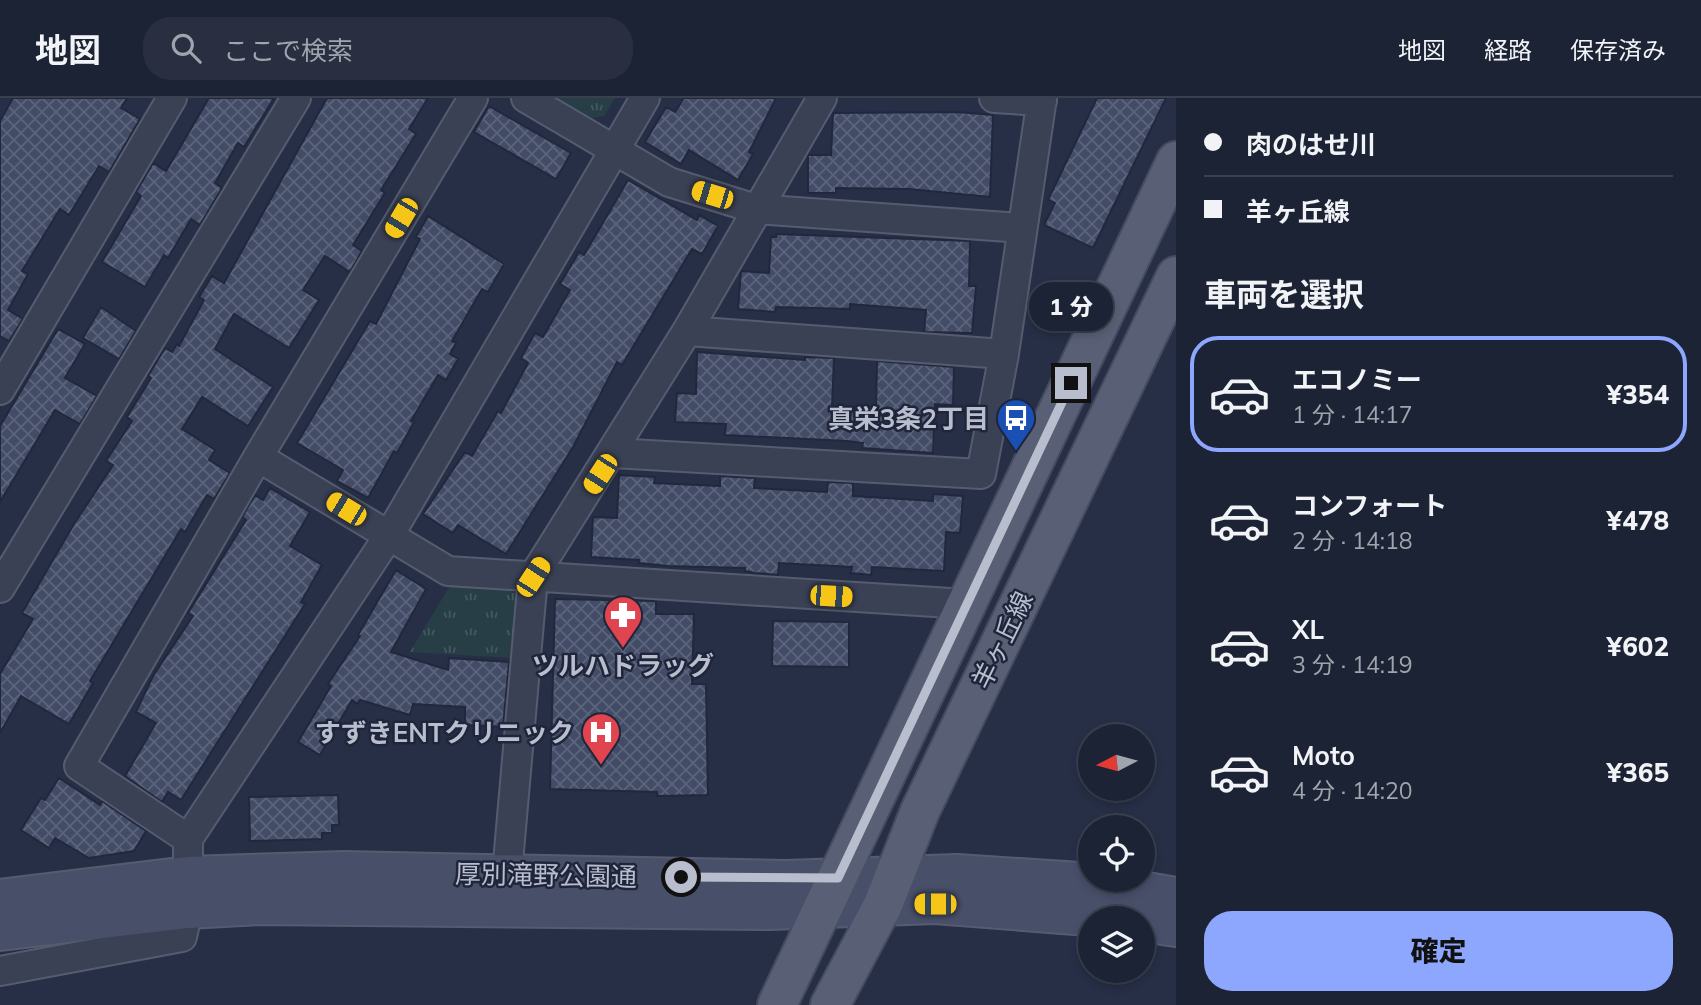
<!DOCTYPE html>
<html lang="ja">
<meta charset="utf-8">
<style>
body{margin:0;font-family:Mulish,"Noto Sans JP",sans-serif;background:#292f40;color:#f1f3f6;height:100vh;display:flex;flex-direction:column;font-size:26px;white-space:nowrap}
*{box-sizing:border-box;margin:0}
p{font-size:23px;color:#a0a4ac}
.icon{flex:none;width:38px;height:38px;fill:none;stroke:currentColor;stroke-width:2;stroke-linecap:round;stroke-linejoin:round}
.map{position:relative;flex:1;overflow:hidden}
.side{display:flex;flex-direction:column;background:#1c2334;width:525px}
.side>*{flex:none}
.top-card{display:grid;align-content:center;height:154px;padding:0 28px;background:#1c2334}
.needle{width:46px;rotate:264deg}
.buttons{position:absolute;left:1078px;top:626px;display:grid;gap:14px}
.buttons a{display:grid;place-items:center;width:77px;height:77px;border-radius:50%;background:#1c2334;box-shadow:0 4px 10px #0003,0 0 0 2px #3a404f;font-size:35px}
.end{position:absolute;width:32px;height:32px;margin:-16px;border:9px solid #b9bece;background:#111;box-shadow:0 0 0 4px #111}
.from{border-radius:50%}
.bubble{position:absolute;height:49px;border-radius:24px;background:#1c2334;box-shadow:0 4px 10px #0003,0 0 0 2px #3a404f;font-size:23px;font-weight:800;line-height:49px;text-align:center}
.car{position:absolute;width:21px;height:42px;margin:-21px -10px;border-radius:9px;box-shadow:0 0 5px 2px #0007;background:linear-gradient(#f5c518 24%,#345 0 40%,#f5c518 0 76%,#345 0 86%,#f5c518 0)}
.top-card b{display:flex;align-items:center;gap:24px;height:66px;font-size:26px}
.top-card b+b{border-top:2px solid #3a404f}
.top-card i{width:18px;height:18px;background:#f1f3f6}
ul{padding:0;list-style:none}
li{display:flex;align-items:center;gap:21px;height:116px;margin:0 14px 10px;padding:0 14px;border:4px solid transparent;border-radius:28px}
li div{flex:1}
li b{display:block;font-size:26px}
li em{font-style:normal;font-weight:800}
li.current{border-color:#8da7ff}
li>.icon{width:63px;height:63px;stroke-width:1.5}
h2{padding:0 28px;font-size:32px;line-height:84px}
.action{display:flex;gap:14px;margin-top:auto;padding:14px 28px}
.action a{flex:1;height:80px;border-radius:28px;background:#8da7ff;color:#111;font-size:28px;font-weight:800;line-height:80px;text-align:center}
header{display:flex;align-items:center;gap:42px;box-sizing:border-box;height:98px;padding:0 35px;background:#1c2334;border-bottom:2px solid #3a404f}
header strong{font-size:33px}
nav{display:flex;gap:38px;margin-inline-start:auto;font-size:24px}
.search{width:490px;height:63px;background:#292f40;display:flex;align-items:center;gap:18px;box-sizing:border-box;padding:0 24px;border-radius:28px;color:#a0a4ac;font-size:26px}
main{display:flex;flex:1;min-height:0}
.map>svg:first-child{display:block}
</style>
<header>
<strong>地図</strong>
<div class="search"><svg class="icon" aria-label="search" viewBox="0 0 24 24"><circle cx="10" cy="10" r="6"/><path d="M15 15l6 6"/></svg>ここで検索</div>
<nav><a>地図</a><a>経路</a><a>保存済み</a></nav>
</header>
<main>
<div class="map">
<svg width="1176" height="907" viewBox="0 0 1176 907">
<defs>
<pattern id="park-tufts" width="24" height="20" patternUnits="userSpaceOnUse" patternTransform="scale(1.75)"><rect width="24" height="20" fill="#283e47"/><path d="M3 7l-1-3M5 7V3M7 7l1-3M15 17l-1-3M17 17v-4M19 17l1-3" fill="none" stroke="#455860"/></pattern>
<pattern id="building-cross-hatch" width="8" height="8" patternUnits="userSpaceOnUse" patternTransform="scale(1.75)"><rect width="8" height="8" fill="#434c66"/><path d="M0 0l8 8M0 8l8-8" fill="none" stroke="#5c647b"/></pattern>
</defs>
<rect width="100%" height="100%" fill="#262f46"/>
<path fill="url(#park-tufts)" d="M555,0H615L604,18L592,20Z
M450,488L513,492L520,500L515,560L410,554Z"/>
<path fill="url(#building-cross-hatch)" stroke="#21283d" stroke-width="2" d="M13,0H127L121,10L140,21L109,74L99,68L69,117L60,111L22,173L28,176L8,212L23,221L9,243L0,238V23Z
M209,0H274L244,49L238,45L215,85L222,90L200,127L191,121L168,160L164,157L145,189L102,164L141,98L136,94L153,65L166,73Z
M327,0H428L409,31L416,36L381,92L385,95L353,147L362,153L350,174L325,158L303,192L319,202L289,250L234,216L215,251L273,289L248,328L202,299L182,331L215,352L209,362L230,375L214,401L207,397L185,434L181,431L90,583L93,585L69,626L21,598L0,635V576L33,521L22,515L74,426L113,367L106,363L132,323L127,319L151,280L148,278L165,250L172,254L177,246L179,248L204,202L199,199L212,178L224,185Z
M684,0H776L749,54L753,56L738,82L689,52L681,66L645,44L666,9L675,14Z
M1097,0H1166L1093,150L1044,127L1055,105L1048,102Z
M489,8L571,55L556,81L474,34Z
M957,14L993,17L990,99L909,91L836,90V95H808V57H831L833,15Z
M628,82L697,122L699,117L718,128L702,156L692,151L622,267L617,264L573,349L506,456L458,427L453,435L423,416L465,354L472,358L498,313L501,315L528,265L521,260L535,235L543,239L570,192L560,186L579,154L584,157Z
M428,118L504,166L488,194L482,191L452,243L456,245L450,256L458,261L446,282L438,277L411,323L414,324L397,355L394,353L368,400L337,383L343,372L297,345L370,223L376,226L420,141L416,139Z
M776,136L970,143L969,188H976L972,235L924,234L926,212L850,206V211L776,209L775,214L738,211L741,173L769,175L771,139H776Z
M101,209L136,233L119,261L83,240Z
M58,231L85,246L65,280L97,298L80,326L55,312L0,404V328Z
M697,254L805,262V259L834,260L832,310L876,311L877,263L954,269L953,307L935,306L933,355L862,350L863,345L847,343L725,337L726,326L675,324L677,295L696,296Z
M619,377L655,379L654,385L720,388V378L755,380L754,390L827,394L828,384L853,385V398L933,403V396L963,398L960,435L946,434L944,473L872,469L871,477L851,475L852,469L779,465L778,477L755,475L745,473V470L668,468L639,465V462L591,459L593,419L617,420Z
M270,390L310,414L290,448L322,467L301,504L305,506L181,702L168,694L162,704L125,678L156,625L136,614L153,578L193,518L188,515L246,422L242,419L255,397L263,402Z
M396,472L426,491L391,554L448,572L449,560L509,564L503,629L465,627V609L413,606L410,617L360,602L357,606L352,602L320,657L298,644L331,588L328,586L360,538L358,537Z
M555,501L656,503V516H694L692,586H706L708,697L657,698V694L550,691Z
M773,523L849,524V569L772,568Z
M59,680L100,707L102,703L146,733L134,753L89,760L55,740L49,750L21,732L41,700L45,702Z
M338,697L339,727H332V735H322V741L250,743L249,699Z"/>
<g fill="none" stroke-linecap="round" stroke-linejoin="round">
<g stroke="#565c70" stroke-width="32">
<path id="minor" d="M526,0L669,84L756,111L1021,130
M994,0L1042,3
M687,233L1004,256
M0,292L172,0
M613,355L981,376L1004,256L1042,0
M258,359L448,473L966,506
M0,490L296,0
M188,741L79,668L258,359L473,0
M507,776L533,479L687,233L822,0
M0,873L182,839L188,811V741L390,436L645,0"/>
</g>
<g stroke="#565c70" stroke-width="42">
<path id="secondary" d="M0,801L188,778L344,773L786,782L957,776L1096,785L1176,799
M1143,824L1176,829
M0,833L188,811L259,807L769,812L935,806L1126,821"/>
</g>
<g stroke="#444b5e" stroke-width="42">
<path id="primary" d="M777,907L1176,63
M830,907L883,807L920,713L1176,178"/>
</g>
<use href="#minor" stroke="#3b4155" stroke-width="28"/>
<use href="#secondary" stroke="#484f69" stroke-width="38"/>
<use href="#primary" stroke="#596075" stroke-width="38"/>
</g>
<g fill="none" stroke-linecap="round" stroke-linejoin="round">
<path stroke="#b9bece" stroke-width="9" d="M681,779L838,780L1071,285"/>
</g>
<defs>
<g id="bus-pin" transform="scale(2.0125)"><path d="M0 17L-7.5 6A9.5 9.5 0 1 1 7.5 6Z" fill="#1a4fb4" stroke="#1f263b"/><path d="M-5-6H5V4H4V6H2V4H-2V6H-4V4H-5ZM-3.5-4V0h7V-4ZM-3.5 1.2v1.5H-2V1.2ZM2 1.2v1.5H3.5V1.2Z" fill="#fff"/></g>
<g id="pharmacy-pin" transform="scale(2.0125)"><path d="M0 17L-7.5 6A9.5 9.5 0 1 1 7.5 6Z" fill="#e0444e" stroke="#1f263b"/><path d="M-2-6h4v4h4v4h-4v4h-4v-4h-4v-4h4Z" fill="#fff"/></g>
<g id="hospital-pin" transform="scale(2.0125)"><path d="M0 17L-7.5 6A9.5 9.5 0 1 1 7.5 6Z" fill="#e0444e" stroke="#1f263b"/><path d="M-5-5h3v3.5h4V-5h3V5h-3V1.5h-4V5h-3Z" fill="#fff"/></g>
</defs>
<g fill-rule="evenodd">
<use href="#bus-pin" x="1016" y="320"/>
<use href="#pharmacy-pin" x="623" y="517"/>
<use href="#hospital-pin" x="601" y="634"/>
</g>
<g text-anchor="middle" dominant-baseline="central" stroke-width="5" stroke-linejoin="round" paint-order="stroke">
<g font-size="26" font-weight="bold" fill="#b9bece" stroke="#1f263b" text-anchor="end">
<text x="989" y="320">真栄3条2丁目</text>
<text x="623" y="567" text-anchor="middle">ツルハドラッグ</text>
<text x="574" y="634">すずきENTクリニック</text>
</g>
<g font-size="26" fill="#b9bece" stroke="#1f263b">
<text transform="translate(1002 542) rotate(-64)">羊ヶ丘線</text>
<text transform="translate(546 777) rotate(1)">厚別滝野公園通</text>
</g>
</g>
</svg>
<div class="buttons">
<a><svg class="needle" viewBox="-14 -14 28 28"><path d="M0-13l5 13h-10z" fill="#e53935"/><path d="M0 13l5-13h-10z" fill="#a0a4ac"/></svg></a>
<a><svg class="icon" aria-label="locate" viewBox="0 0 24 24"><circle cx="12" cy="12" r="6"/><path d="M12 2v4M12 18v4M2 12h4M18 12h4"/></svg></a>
<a><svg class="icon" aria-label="layers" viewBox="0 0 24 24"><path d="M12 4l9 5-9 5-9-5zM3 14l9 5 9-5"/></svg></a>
</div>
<i class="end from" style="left:681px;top:779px"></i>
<i class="end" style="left:1071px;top:285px"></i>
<div class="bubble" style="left:1029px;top:184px;width:84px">1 分</div>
<i class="car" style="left:712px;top:97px;rotate:287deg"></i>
<i class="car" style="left:401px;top:120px;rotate:211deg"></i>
<i class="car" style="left:600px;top:376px;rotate:213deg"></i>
<i class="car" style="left:346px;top:411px;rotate:301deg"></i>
<i class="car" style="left:533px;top:479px;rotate:33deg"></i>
<i class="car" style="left:831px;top:498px;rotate:93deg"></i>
<i class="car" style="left:935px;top:806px;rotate:270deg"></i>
</div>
<section class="side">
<div class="top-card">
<b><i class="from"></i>肉のはせ川</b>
<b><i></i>羊ヶ丘線</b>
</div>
<h2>車両を選択</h2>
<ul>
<li class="current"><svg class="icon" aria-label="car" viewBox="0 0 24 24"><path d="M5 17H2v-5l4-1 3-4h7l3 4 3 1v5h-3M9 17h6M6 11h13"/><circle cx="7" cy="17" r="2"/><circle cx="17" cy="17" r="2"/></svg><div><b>エコノミー</b><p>1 分 · 14:17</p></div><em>¥354</em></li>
<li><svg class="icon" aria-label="car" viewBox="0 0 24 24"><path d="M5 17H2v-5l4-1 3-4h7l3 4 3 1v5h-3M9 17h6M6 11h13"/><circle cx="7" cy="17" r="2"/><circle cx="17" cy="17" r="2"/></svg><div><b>コンフォート</b><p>2 分 · 14:18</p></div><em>¥478</em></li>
<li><svg class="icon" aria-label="car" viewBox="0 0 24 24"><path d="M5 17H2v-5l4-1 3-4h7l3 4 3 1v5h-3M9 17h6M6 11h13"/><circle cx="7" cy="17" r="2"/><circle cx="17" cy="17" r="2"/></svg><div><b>XL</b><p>3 分 · 14:19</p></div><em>¥602</em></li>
<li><svg class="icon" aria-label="car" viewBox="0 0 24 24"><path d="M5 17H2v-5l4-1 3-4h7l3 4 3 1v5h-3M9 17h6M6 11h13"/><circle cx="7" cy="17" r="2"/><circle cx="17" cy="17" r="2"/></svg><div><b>Moto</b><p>4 分 · 14:20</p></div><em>¥365</em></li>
</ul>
<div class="action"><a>確定</a></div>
</section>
</main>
